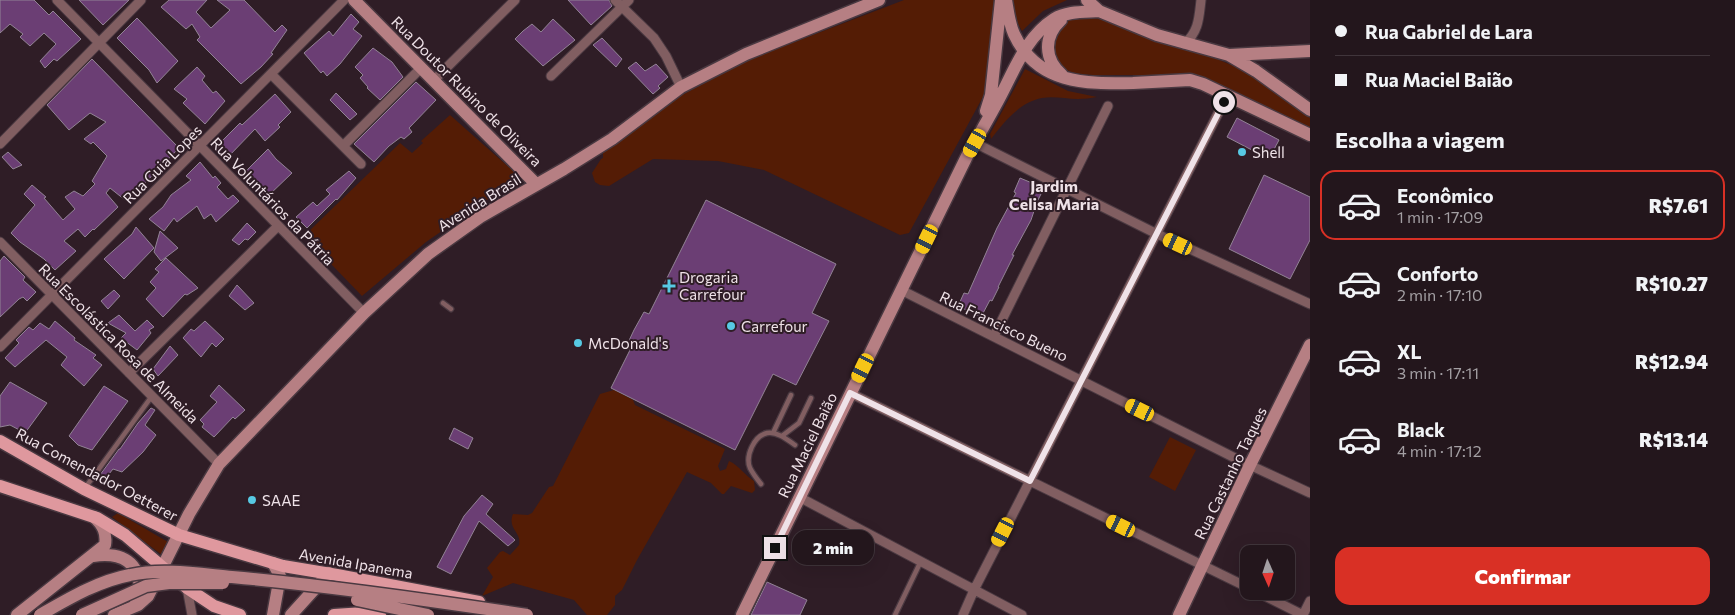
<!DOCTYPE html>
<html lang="pt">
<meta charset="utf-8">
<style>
body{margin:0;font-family:Commissioner,sans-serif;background:#2f2329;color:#f1f3f6;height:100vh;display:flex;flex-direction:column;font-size:19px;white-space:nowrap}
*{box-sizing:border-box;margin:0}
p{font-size:16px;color:#a39fa3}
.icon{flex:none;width:28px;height:28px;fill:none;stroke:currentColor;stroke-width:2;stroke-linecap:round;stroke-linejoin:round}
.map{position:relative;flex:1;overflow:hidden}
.side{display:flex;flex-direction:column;background:#23161c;width:425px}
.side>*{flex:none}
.guide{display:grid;align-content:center;height:110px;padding:0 25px;background:#23161c}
.needle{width:32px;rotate:177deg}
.fabs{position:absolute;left:1240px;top:545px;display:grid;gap:10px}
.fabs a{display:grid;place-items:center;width:55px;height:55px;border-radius:10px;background:#23161c;box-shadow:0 5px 20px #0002,0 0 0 1px #40353b;font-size:25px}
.end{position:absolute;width:22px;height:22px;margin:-11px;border:6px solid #efe2e8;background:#111;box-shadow:0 0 0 2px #111}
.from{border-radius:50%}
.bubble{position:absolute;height:35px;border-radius:15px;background:#23161c;box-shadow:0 5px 20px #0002,0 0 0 1px #40353b;font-size:16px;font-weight:800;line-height:35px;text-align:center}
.car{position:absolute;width:15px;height:30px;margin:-15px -8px;border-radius:6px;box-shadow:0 0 4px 1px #0007;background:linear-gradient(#f5c518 24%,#345 0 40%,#f5c518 0 76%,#345 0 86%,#f5c518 0)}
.guide b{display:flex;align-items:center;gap:18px;height:48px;font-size:19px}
.guide b+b{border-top:1px solid #40353b}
.guide i{width:12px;height:12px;background:#f1f3f6}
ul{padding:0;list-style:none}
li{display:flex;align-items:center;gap:15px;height:70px;margin:0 10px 8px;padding:0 15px;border:2px solid transparent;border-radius:15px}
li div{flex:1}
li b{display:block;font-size:19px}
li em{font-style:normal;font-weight:800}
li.selected{border-color:#d93025}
li>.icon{width:45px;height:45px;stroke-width:1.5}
h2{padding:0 25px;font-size:22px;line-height:60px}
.cta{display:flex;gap:10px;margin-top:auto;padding:10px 25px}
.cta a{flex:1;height:58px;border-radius:15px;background:#d93025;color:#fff;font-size:20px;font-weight:800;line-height:58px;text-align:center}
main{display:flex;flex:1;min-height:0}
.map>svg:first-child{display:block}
</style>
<main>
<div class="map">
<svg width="1310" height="615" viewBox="0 0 1310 615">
<rect width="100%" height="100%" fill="#2f1d26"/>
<path fill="#541c05" d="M904,0H995L991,55L985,93L909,233L900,235L764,170L718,161L653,159L609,186L600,185L595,182L592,173L601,159L603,158V152L682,95L753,58Z
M1012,0H1067L1043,11L1022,31L1016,20Z
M1076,16L1102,19L1157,42L1205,54L1243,70L1265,83L1310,118V129L1193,75H1093C1078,74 1062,73 1054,58C1051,53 1052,44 1051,38L1068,18Z
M1025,69L1068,91L1097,97C1091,98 1084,99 1078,99C1066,99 1054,96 1042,98C1020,102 1004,122 991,139L990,134Z
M450,115L520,177L426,242L362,296L304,236L400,143L412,153L423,143L421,141Z
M614,390L633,400L635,405L725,449L718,466L720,471L726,469L729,461C740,466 744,475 754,481L755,490L752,493L731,486L724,494H722L711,483L687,472L637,560L622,590L615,596V605L607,615H587L574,600L513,583L482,596L493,577L487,568L500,552L503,551L510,555L519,545C522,532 507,529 513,514L528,515L532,513L549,487L553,486L600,394Z
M1170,437L1196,450L1175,491L1149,477Z
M118,513L168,542L162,555L112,517Z"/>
<path fill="#6b3e74" stroke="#928395" d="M0,0H34L49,15L53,11L81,39L57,61L54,59L45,68L40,61L56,44L44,33L30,46L20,37L23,34L10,24L0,33Z
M79,0H129L103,25Z
M169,0H207L196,12L211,28L230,10L217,0H244L275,32L282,25L287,30L271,53L273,54L261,67L241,84L197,40L200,37L192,24L186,29L161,7Z
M568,0H609L612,6L591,25Z
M351,14L359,22L353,29L362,36L340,64L327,76L323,71L321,73L304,53L329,31L333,36Z
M137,18L178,61L157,83L149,70L117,38Z
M553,19L575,40L543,66L515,39L523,31L532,24L541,32Z
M602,38L622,59L616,67L593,45Z
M373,48L392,62L403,77L380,100L367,88L368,87L360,78L363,75L355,67Z
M92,59L179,148L144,184L125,200L110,188L106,193L118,207L94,230L93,229L85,237L78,229L64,241L76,251L55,270L44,259L20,242L11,233L35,205L24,194L32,185L46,197L44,198L63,220L75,209L65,197L74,191L83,196L95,184L92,181L107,156L93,142L91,144L84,139L106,122L90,113L69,130L47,105Z
M636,62L645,71L656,64L668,77L658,86L660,88L653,94L628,68Z
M197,67L205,76L202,80L213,93L216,91L225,101L205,124L183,103L187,99L174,89Z
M416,82L436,100L409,128L412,132L404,139L401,137L389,146L374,162L354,144Z
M336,93L357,114L350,120L330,100Z
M275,94L291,112L278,125L280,127L265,141L255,129L227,158L216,147L240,123L242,125Z
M1237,118L1279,140L1269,159L1227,137Z
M268,149L276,159L292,173L267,197L244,173Z
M8,152L22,165L13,169L2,157Z
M200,162L213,178L215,176L221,183L217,187L228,199L233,195L239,201L216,222L211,214L204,219L197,206L177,222L174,218L164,231L149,219L163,207L171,195L191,180L186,176Z
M349,171L356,178L337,200L336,199L307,228L296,217L313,202L317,206L330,194L326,190Z
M1264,175L1310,197V240L1290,279L1229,249Z
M1020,178L1044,188L1033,210L1034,211L1031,220L1012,255H1014L998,287H999L992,301L990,300L981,317L958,306L964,293L968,294L997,228L1016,193L1014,192Z
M706,200L836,264L812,313L829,321L796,385L773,374L735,450L611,388L630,350L626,347L634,330L644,312L649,314Z
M247,223L256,232L248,240L245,239L239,245L232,240Z
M136,227L154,248L124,279L104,259L132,234Z
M160,231L178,248L161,261L154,252Z
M4,256L25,277L23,280L36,292L27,301L23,297L19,299L0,317V261Z
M166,258L198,288L187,295L185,294L163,317L146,299L156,288L150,282L159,272L155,269Z
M237,285L254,303L245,310L229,296Z
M114,290L120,296L108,309L101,301Z
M119,315L135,331L147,320L154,327L149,330L151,333L137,350L121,338L126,333L108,323Z
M55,321L75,338L74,340L96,355L93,358L102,365L84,386L61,365L67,357L46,340L15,367L5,358L19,343L16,340L29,327L33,330L40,323L49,329Z
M205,321L224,339L216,347L212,343L201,357L183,338L191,329L194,331Z
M170,346L178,355L158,376L153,369Z
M10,382L47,403L25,433L10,425L0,427V396Z
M219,385L245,410L235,419L233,417L214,437L202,427L204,424L200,420L217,402L210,396Z
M104,386L128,401L92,450L78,445L69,436Z
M151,408L155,410L145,425L156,435L143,452L122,472L113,469L105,479L100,475L119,449H120L138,423Z
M454,428L473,438L468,449L449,439Z
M482,495L493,504L486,514L515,540L508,546L479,521L451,574L437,567L464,516Z
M767,582L807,600L800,615H751Z"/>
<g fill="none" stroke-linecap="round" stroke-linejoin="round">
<g stroke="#4a3941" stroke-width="7">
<path id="lane" d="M443,303L451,309
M773,433L791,395
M782,436L799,423L811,398
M761,484C757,479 753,474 750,468C745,456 754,436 767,433C777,431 788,440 795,445
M85,488L152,396
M895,615L920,563"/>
</g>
<g stroke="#4a3941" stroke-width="11">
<path id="street" d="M57,0L364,313
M615,0L654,38L666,56L681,87
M1184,44C1199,32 1199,17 1201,0
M271,74L361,164
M551,76L629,0
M433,81L515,0
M975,143L1155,233L1310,304
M0,144L141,0
M343,146L421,68
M0,242L219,464
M901,290L1241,461L1310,493
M994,336L1108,106
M0,347L344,0
M129,373L278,226
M850,393L1249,588
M799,497L1022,615
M187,588L192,615
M1255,591L1303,615
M963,615L974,590L1227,96
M1303,615L1310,601"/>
</g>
<g stroke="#4a3941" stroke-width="15">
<path id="secondary" d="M354,0L536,184
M1006,0C1008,11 1009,23 1014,34C1037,84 1085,84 1133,83C1152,82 1171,81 1190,80L1203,84L1310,135
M1087,0L1099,11L1157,35L1229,55L1310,51
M1061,20C1043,37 1044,59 1062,75
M1229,55L1256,71L1310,110
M986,111L991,95L1001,0
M93,556C113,553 134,556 139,580C140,586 139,593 135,598
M17,615L105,545C107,533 103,525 94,517
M114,615L138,605L148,596L189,514L219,464L364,313L428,254L480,217L564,169L612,139L681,87L746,54L879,0
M273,615L280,576L273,563
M291,615L329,573
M742,615L968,154C979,135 990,116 1000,97C1015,69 1026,37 1054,19C1067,11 1084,12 1099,11
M1179,615L1250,465L1310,345"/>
</g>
<g stroke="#4a3941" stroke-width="15">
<path id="primary" d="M0,441L84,489L179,535L283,566L337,575L479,602
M0,486L97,518L125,535L187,588L214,606L240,615
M334,615L364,613L380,615"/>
</g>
<use href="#lane" stroke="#815e61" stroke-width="4.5"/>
<use href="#street" stroke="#815e61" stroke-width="9"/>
<use href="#secondary" stroke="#b67f83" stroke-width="12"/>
<use href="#primary" stroke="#df989e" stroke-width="12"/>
<g stroke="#4a3941" stroke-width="15" stroke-linecap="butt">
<path id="secondary-bridge" d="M357,600L428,615
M40,615C68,599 98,581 130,575C163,568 199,574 232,577C331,586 429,600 527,615
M82,615L146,586L169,583H223"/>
</g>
<use href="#secondary-bridge" stroke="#b67f83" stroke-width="12"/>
</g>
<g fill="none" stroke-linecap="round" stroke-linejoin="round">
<path stroke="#efe2e8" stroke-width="6" d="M775,548L850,393L1030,481L1224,102"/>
</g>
<g fill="#57c9e3" stroke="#2f1d26" stroke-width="2">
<circle cx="1242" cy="152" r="5"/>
<path d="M666.5 278.5h5v5h5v5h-5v5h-5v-5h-5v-5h5z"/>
<circle cx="731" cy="326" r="5"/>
<circle cx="578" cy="343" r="5"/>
<circle cx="252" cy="500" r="5"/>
</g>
<g text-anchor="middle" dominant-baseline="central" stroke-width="4" stroke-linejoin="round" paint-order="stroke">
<g font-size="15" fill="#efe2e8" stroke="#2f1d26">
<text transform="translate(467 91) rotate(45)">Rua Doutor Rubino de Oliveira</text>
<text transform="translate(162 164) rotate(-45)">Rua Guia Lopes</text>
<text transform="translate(273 201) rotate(46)">Rua Voluntários da Pátria</text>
<text transform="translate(479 202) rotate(-32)">Avenida Brasil</text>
<text transform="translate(1004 326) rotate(26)">Rua Francisco Bueno</text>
<text transform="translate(119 343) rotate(45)">Rua Escolástica Rosa de Almeida</text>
<text transform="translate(807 445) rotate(-64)">Rua Maciel Baião</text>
<text transform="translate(1230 473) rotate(-64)">Rua Castanho Taques</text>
<text transform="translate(97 474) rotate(28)">Rua Comendador Oetterer</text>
<text transform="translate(356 563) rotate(10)">Avenida Ipanema</text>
</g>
<g font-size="15" fill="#efe2e8" stroke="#2f1d26" text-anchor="start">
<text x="1252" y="152">Shell</text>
<text x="679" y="277">Drogaria<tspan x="679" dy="17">Carrefour</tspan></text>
<text x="741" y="326">Carrefour</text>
<text x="588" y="343">McDonald's</text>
<text x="262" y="500">SAAE</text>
</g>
<g font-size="16" font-weight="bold" fill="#efe2e8" stroke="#2f1d26">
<text x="1054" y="185">Jardim<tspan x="1054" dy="18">Celisa Maria</tspan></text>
</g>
</g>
</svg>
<div class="fabs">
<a><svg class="needle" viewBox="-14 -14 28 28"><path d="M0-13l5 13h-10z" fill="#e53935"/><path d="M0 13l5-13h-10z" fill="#a39fa3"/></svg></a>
</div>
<i class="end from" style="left:1224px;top:102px"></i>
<i class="end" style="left:775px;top:548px"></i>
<div class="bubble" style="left:792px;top:530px;width:82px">2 min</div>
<i class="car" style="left:975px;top:143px;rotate:209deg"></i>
<i class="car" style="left:927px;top:239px;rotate:206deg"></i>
<i class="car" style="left:1178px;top:244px;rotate:295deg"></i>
<i class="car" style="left:863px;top:368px;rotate:206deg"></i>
<i class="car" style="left:1140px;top:410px;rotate:296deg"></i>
<i class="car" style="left:1121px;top:526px;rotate:296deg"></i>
<i class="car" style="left:1003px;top:532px;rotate:207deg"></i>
</div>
<section class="side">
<div class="guide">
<b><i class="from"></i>Rua Gabriel de Lara</b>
<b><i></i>Rua Maciel Baião</b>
</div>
<h2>Escolha a viagem</h2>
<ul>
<li class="selected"><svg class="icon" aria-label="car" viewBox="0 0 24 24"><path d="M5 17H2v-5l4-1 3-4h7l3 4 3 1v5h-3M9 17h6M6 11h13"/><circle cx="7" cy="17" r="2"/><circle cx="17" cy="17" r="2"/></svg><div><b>Econômico</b><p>1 min · 17:09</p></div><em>R$7.61</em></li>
<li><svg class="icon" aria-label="car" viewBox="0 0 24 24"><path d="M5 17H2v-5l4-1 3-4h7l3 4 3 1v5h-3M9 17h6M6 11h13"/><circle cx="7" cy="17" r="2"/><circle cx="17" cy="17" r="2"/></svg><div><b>Conforto</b><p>2 min · 17:10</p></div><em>R$10.27</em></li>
<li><svg class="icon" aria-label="car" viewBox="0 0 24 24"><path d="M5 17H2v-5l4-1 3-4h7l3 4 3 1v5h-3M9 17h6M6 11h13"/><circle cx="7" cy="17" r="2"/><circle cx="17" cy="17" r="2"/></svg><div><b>XL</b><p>3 min · 17:11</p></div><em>R$12.94</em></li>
<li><svg class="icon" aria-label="car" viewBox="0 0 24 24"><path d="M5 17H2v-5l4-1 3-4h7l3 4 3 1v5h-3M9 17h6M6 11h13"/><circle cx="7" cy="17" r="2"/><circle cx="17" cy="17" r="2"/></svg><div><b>Black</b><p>4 min · 17:12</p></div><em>R$13.14</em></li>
</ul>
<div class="cta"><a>Confirmar</a></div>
</section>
</main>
